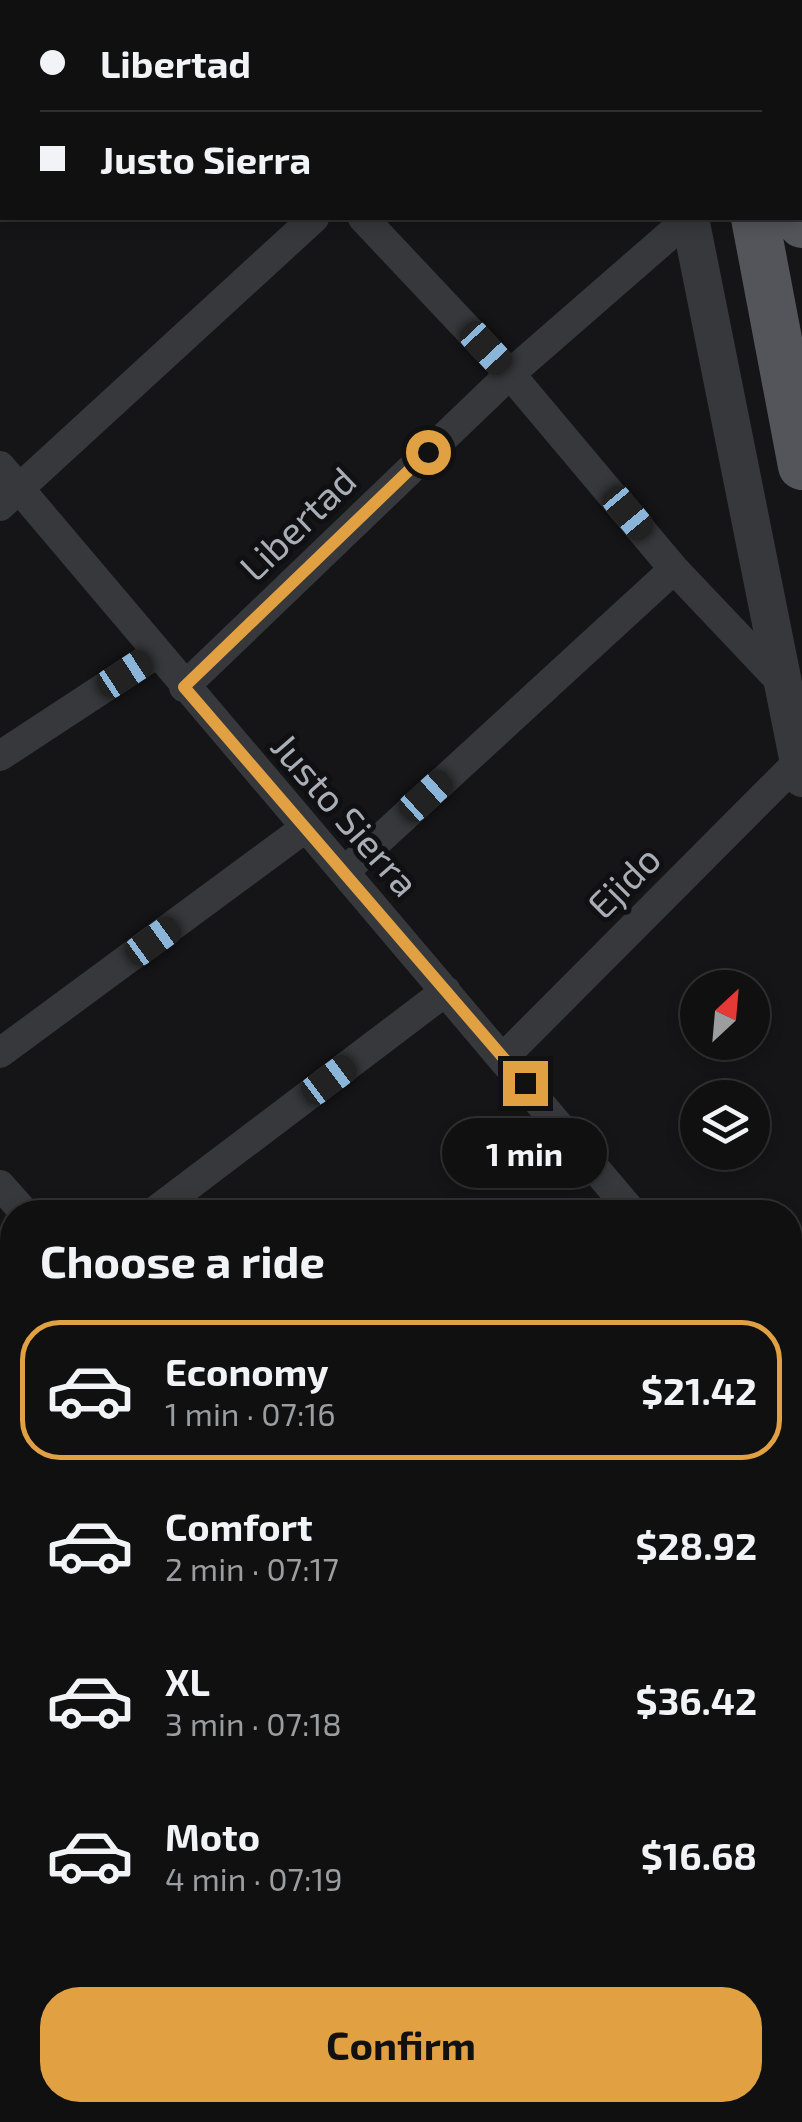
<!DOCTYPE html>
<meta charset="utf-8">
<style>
body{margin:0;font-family:"Exo 2",sans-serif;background:#19191a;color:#f1f3f6;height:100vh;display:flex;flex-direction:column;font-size:38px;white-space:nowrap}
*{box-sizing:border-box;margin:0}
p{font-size:32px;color:#9c9d9f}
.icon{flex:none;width:55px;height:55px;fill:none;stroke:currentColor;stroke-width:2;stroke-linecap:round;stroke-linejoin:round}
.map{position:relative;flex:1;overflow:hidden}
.drawer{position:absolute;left:0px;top:1200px;width:802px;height:922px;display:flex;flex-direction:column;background:#101011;border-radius:40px 40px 0 0;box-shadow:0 5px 15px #0003,0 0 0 2px #303031}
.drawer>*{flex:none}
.top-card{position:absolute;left:0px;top:0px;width:802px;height:220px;box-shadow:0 5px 15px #0003,0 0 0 2px #303031;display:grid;align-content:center;height:220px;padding:0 40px;background:#101011}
.needle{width:65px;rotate:26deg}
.tools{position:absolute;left:680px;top:970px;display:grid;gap:20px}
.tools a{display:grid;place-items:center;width:90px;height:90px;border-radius:50%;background:#101011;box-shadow:0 5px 15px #0003,0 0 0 2px #303031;font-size:50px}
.end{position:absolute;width:45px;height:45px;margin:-22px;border:12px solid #e1a143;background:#111;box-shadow:0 0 0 5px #111}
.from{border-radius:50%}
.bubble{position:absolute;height:70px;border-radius:35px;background:#101011;box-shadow:0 5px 15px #0003,0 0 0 2px #303031;font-size:32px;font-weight:700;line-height:70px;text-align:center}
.car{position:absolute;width:30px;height:60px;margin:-30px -15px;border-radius:12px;box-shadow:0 0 8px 2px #0007;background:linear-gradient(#222 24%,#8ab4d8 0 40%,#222 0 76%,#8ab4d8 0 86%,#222 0)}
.top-card b{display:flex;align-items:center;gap:35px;height:95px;font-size:38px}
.top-card b+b{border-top:2px solid #303031}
.top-card i{width:25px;height:25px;background:#f1f3f6}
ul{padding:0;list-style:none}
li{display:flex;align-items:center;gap:30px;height:140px;margin:0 20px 15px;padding:0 20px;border:5px solid transparent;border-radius:40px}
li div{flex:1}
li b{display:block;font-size:38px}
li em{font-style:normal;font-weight:700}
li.on{border-color:#e1a143}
li>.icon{width:90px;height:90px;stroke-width:1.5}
h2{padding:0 40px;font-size:45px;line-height:120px}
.cta{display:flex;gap:20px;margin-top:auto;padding:20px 40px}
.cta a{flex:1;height:115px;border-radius:40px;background:#e1a143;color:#111;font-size:40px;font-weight:700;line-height:115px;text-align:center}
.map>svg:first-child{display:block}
</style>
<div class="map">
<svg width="802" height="2122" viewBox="0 0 802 2122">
<rect width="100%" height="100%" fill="#151517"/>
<path fill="#222922" d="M502,2110H633L605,2117L606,2122H482Z"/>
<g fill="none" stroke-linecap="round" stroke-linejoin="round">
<path stroke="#37383b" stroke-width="30" d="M173,0L176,2
M142,2L145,0
M556,2L559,0
M0,137L2,134
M363,218L510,374L674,569L785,686
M0,466L632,1212
M0,506L314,218
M184,687L510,374L689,218
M0,756L157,653
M344,872L674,569
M0,1053L305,828
M504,1057L799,761
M0,1185L24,1212
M154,1212L446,991
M790,1403L802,1418
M790,1915L802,1908
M709,2110L712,2122
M462,2122L481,2110"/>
<path stroke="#37383b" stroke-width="38" d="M654,0V2
M800,6L802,16
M690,218L802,778"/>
<path stroke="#53555a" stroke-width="48" d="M714,0V2
M758,0L759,2
M800,214L802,224
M755,218L802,466"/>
</g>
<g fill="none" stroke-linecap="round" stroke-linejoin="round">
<path stroke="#e1a143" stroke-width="12" d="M428,452L184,687L525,1083"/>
</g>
<g text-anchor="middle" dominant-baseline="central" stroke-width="10" stroke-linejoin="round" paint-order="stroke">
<g font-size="38" fill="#a8adb6" stroke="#101012">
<text transform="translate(297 523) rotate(-44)">Libertad</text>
<text transform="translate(346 814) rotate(49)">Justo Sierra</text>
<text transform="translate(623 881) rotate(-45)">Ejido</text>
</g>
</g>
</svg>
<div class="tools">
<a><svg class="needle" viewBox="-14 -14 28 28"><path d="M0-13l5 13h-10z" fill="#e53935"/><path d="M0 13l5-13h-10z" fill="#9c9d9f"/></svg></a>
<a><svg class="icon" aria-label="layers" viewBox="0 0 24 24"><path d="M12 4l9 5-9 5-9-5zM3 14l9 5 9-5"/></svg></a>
</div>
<i class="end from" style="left:428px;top:452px"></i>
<i class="end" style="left:525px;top:1083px"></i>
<div class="bubble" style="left:442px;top:1118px;width:165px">1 min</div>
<i class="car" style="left:486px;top:348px;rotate:137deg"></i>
<i class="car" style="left:628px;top:513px;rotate:140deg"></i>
<i class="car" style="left:125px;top:674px;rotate:57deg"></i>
<i class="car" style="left:426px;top:796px;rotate:48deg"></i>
<i class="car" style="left:153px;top:941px;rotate:54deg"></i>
<i class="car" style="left:329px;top:1080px;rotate:53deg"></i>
<div class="top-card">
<b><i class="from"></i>Libertad</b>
<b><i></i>Justo Sierra</b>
</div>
<section class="drawer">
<h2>Choose a ride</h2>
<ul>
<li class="on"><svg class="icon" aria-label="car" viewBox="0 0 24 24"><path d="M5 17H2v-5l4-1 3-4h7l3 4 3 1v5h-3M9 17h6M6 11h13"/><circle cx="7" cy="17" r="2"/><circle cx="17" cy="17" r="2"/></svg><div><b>Economy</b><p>1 min · 07:16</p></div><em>$21.42</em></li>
<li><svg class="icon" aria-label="car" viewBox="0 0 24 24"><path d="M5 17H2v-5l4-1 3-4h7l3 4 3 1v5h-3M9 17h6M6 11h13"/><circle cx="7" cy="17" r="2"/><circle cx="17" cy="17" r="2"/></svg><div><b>Comfort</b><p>2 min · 07:17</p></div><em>$28.92</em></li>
<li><svg class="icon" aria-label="car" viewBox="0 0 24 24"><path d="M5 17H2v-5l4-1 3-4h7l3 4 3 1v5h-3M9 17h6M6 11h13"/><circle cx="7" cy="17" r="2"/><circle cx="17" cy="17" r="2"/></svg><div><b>XL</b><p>3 min · 07:18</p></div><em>$36.42</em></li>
<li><svg class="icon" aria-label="car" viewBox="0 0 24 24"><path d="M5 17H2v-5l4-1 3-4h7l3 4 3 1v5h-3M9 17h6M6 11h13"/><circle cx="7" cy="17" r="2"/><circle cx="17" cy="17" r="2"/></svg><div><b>Moto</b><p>4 min · 07:19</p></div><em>$16.68</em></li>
</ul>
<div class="cta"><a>Confirm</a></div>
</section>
</div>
